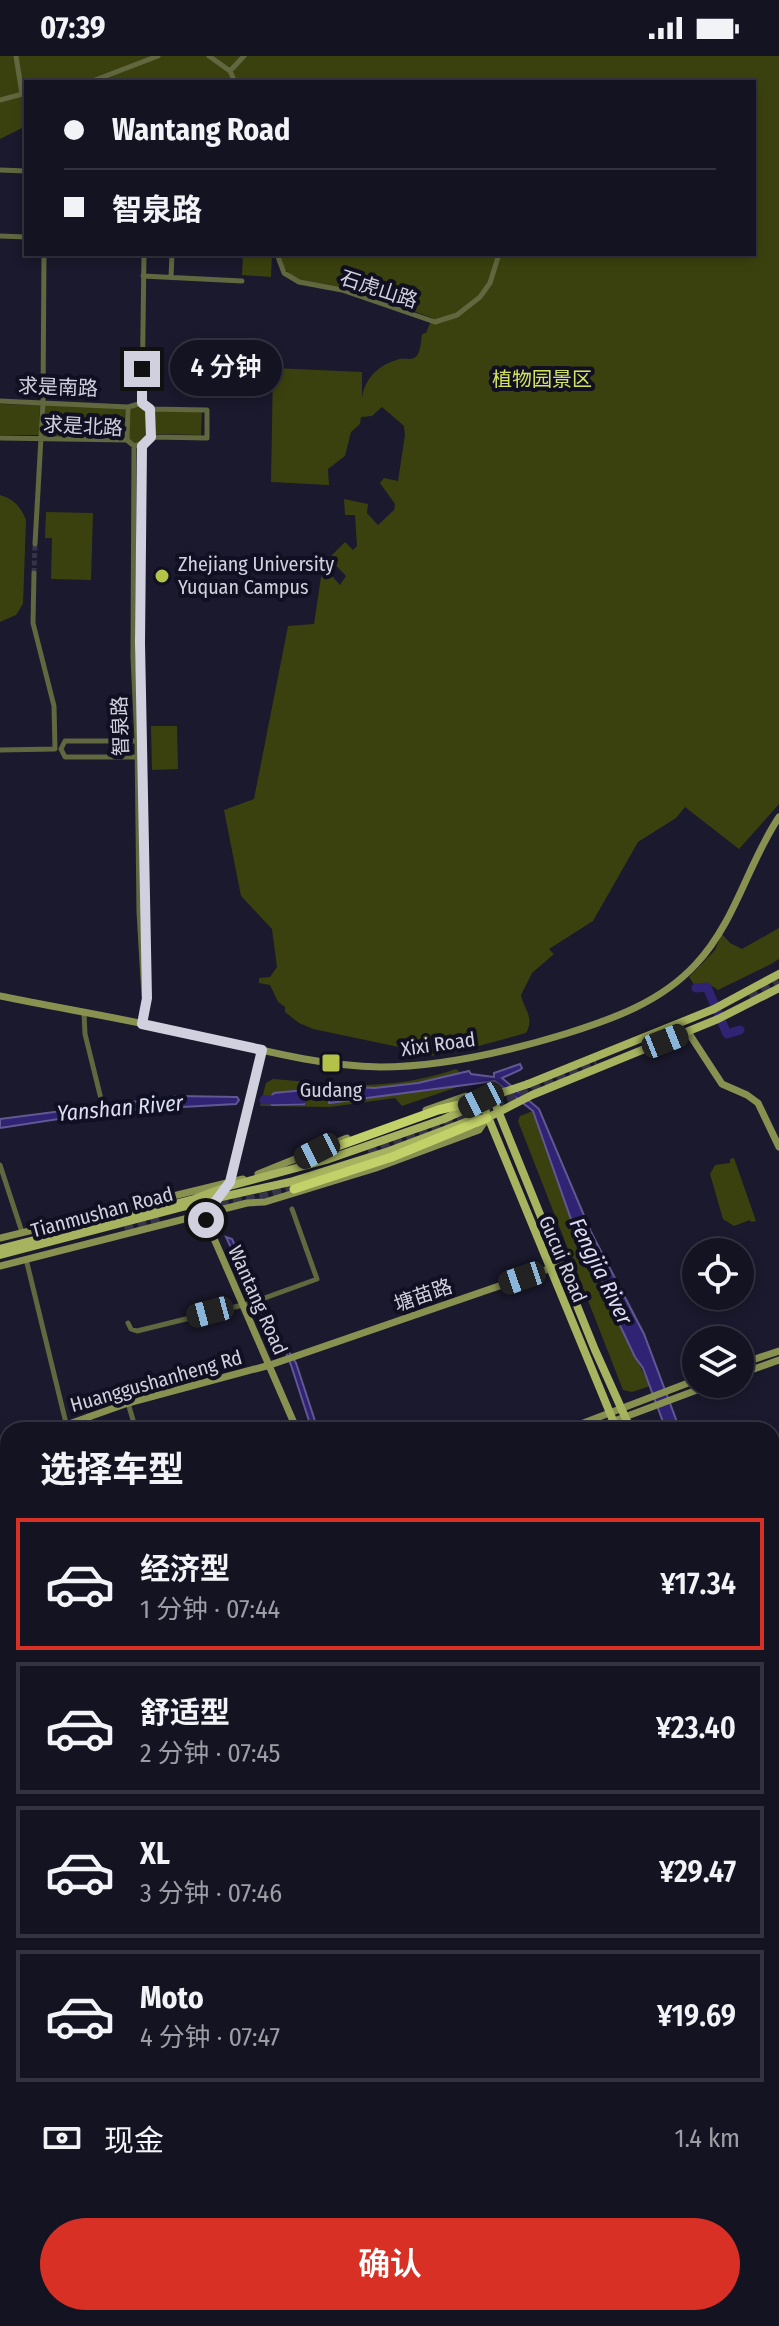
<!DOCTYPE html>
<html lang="zh">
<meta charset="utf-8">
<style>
body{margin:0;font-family:"Fira Sans Condensed","Noto Sans SC",sans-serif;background:#21202f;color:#f1f3f6;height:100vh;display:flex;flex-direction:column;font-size:30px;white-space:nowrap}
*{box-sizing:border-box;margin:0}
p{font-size:26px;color:#9d9ea5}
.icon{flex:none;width:44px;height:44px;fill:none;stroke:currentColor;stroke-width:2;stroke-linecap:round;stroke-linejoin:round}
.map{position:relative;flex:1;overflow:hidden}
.drawer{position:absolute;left:0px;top:1366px;width:780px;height:904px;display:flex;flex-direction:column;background:#141322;border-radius:24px 24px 0 0;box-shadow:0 4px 12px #0003,0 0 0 2px #333240}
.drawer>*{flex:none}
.guide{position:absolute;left:24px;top:24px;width:732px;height:176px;border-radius:0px;box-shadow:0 4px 12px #0003,0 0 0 2px #333240;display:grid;align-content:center;height:176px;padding:0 40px;background:#141322}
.fabs{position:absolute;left:682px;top:1182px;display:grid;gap:16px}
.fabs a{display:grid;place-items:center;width:72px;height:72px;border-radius:50%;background:#141322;box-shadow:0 4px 12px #0003,0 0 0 2px #333240;font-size:40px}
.end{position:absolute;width:36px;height:36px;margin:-18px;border:10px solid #d0d0de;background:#111;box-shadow:0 0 0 4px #111}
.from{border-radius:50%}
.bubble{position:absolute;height:56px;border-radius:28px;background:#141322;box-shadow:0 4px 12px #0003,0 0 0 2px #333240;font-size:26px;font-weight:600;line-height:56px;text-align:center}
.car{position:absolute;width:24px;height:48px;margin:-24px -12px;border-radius:10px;box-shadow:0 0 6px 2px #0007;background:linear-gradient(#222 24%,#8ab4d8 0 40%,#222 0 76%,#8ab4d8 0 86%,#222 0)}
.guide b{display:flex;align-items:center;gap:28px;height:76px;font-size:30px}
.guide b+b{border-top:2px solid #333240}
.guide i{width:20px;height:20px;background:#f1f3f6}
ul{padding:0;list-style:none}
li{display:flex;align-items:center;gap:24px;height:132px;margin:0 16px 12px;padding:0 24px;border:4px solid #333240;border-radius:0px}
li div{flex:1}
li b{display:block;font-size:30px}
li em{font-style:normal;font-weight:600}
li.selected{border-color:#d93025}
li>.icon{width:72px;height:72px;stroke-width:1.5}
h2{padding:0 40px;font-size:36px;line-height:96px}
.pay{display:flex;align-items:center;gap:20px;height:88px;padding:0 40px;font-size:30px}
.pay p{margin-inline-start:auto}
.button{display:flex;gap:16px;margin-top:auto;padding:16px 40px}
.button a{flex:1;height:92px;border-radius:48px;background:#d93025;color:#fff;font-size:32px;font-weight:600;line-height:92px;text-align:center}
.status{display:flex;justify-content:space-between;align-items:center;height:56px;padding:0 40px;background:#141322;direction:ltr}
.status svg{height:22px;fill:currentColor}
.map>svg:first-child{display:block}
</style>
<div class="status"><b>07:39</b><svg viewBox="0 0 49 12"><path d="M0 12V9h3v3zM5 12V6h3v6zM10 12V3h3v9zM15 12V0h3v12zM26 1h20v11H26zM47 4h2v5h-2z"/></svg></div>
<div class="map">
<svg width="779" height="2270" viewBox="0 0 779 2270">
<rect width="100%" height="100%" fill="#1a192d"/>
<path fill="#3b410e" d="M0,0H779V748L739,793L685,751L676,762L638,786L593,865L549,893L554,898L532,917L521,939C524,953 535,962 526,977L453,997L412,1002L413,994L313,973L299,967L285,956V951L278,946L270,929L259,927V922L270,921L277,911L272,873L241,840L224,754L254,743L288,570L314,568L321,521L330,518L340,529L346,520L329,502L345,486L353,494L357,490L355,459H345L344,443L368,448L367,457L378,469L394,454L395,448L380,427L384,422L398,425L405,379L404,370L382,351L372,360L361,361L360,368L351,376L345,400L328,413L329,429L271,426L273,312L362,316V342C365,321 380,308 400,303C405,302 409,304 414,302C421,299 421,284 422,278L426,277L432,262L365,237L345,232L300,227L277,207L279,198H754V26H26V70L0,83Z
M243,198H272L271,221L242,219Z
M0,348L40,349L39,379H0Z
M45,348L125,353L124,382L44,381Z
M143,349L148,354V381L147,385L135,388L129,384V352Z
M153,355H202L201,379L153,378Z
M0,439C14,443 21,451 26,464L23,548L16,559L0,566Z
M46,456L93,457L91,524L51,523L52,482H45Z
M151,670H177L178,713L152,714Z
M779,872V903L771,908L718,934L709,928L695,930L689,921L715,894L722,878L730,887L742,893Z
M456,1013L472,1026L402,1050L395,1042L330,1051L260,1050L266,1027L273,1023C342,1029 388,1036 456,1013Z
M533,1055L572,1166L609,1240L618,1266L650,1330L632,1336L623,1334L518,1065L520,1060Z
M734,1102L756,1165L751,1166L750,1164L734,1170L723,1163L710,1118L715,1109L730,1107V1103Z
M779,1378V1524L772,1527V1380Z"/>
<path fill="#312373" stroke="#615793" stroke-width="2" d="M520,1008L522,1012L520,1014L502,1022L539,1053L591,1176L644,1278L680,1374H666L643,1312L635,1301L615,1259L610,1240L572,1166L533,1055L495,1025L329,1047L330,1038L324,1030L375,1032L418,1027L469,1015L471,1018L494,1021V1017Z
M304,1034V1048L272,1049L268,1044L274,1037Z
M178,1040L237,1041L239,1044L236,1048L111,1055L0,1072V1063Z
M226,1181L232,1183L271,1268L296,1307L318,1374H312L291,1309L286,1297L273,1283Z"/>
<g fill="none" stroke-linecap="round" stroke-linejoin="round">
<path stroke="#312373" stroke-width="9" d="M696,932L707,931L727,978L740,974
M264,1044L303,1043"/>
<path stroke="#353448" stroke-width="5" stroke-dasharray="5 2.5" stroke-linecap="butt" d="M34,517L35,488"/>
<path stroke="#353448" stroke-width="9" stroke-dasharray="9 4.5" stroke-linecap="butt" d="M751,943L779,926
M369,1098L597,1008
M279,1114L335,1091
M193,1152L255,1143L294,1133
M124,1170L160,1161"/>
<path stroke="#61673f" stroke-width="5" d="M16,0L22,38
M209,0L230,15L235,26
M230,15L244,0
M90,26L158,0
M0,44L26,37
M0,114L26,115
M0,180L26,181
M277,198L284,217L299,226L342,234L435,266L457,259L480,241L490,227L499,198
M143,220L242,225
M171,221L172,198
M0,345L128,351L142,347L150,353L207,354V382L151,381L148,386L134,390L127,384L0,382
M142,347L144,198
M150,353L151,381
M127,384L128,351
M134,390L133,601L137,685L139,856L144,941
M142,390L140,587L147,942L142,968
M35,488L43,346L44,198
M34,517L33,567L54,650L55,693
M0,694L55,693
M137,701H65L61,693L65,685H137
M84,957L85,978L105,1059
M0,1109L22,1176
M26,1203L66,1367
M128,1267L131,1273L137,1275L251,1247L317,1223L292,1153
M128,1347L136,1374
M88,1360L93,1374
M120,1374L125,1372
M0,1709L8,1705
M772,1848L779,1859
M772,1873L779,1870
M51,2265L57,2262"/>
<path stroke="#899151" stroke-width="7" d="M0,940C59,952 119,962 178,975C244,989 312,1010 380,1011C442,1011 506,996 565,978C613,963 661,946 696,908C735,867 748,807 779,761
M688,976L722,1028L747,1039L758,1047L779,1091
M426,1054L466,1040L479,1044
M258,1118L347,1082
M229,1127L262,994
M219,1139L206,1158L209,1171L297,1374
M0,1182L243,1123
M0,1210L247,1147L265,1146L376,1112L479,1074L487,1062
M740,1308L779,1295
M740,1318L779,1304
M52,1374L128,1347L270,1309L560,1209
M565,1374L696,1324
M590,1374L713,1328
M0,1400L8,1395
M772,1532L779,1529
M0,1609L8,1605
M0,1618L8,1615
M0,1659L8,1678
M0,1679L8,1698
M772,1805L779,1802
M772,1814L779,1811
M0,1860L8,1857
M772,2033L779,2030
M0,2125L8,2121
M0,2132L8,2128
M246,2262L249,2270
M255,2262L257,2270
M638,2262L640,2270"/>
<path stroke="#a7b35e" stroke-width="8" d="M528,1028L714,953L779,918
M492,1040L595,1294L631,1374
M481,1044L617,1374
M0,1193L194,1143L226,1131L326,1104L444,1063L504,1036
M0,1199L217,1142L290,1126L389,1095L474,1063L487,1062L532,1039L718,963L779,932
M772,1720L779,1737
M772,1741L779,1758
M772,2253L779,2250
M734,2270L752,2262
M765,2270L779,2264"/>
<path stroke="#c3d169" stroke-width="9" d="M335,1091L438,1054L481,1044
M294,1133L392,1101L487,1062"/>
<path stroke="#a7b35e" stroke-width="8" d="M504,1036L528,1028"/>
</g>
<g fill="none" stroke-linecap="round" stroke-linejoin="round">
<path stroke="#d0d0de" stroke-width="10" d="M142,313V347L150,353L151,381L142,390L140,587L147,942L142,968L262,994L230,1126L206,1158V1164"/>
</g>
<g fill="#b4c24a" stroke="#111023" stroke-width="3">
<circle cx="162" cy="520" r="8"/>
<rect x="321" y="997" width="20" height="20" rx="4"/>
</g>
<g text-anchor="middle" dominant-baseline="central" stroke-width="8" stroke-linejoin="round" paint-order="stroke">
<g font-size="20" fill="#d0d0de" stroke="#111023">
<text transform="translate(379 233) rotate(18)">石虎山路</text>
<text transform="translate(58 331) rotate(2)">求是南路</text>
<text transform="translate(83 370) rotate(3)">求是北路</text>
<text transform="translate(120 670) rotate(-92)">智泉路</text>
<text transform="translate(438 988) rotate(-8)">Xixi Road</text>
<text transform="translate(102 1156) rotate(-15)">Tianmushan Road</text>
<text transform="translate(563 1203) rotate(67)">Gucui Road</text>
<text transform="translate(423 1239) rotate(-19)">塘苗路</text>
<text transform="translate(258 1244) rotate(66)">Wantang Road</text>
<text transform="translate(156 1325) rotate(-16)">Huanggushanheng Rd</text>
</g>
<g font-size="20" fill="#d3e35b" stroke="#111023">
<text x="542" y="323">植物园景区</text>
</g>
<g font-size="20" fill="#d0d0de" stroke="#111023" text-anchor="start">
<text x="178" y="508">Zhejiang University<tspan x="178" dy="23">Yuquan Campus</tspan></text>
<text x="331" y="1034" text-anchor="middle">Gudang</text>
</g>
<g font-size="22" font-style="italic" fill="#ddddf5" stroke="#111023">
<text transform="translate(120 1052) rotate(-5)">Yanshan River</text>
<text transform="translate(601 1215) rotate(64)">Fengjia River</text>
</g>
</g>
</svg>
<div class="fabs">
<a><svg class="icon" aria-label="locate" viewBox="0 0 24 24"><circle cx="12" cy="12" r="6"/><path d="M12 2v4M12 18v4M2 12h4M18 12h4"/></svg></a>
<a><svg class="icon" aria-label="layers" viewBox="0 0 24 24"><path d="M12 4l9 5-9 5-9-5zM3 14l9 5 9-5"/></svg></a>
</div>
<i class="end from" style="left:206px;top:1164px"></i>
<i class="end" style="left:142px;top:313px"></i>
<div class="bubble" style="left:170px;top:284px;width:112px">4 分钟</div>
<i class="car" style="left:665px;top:985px;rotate:68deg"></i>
<i class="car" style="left:481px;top:1044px;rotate:243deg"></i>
<i class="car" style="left:317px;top:1095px;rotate:243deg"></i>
<i class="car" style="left:522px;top:1222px;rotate:251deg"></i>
<i class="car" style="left:210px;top:1256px;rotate:255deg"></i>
<div class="guide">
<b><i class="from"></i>Wantang Road</b>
<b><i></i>智泉路</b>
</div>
<section class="drawer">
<h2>选择车型</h2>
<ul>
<li class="selected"><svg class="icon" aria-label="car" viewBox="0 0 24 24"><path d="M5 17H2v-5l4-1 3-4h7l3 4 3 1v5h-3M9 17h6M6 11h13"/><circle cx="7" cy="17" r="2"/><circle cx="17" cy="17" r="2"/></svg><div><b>经济型</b><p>1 分钟 · 07:44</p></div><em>¥17.34</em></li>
<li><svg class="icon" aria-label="car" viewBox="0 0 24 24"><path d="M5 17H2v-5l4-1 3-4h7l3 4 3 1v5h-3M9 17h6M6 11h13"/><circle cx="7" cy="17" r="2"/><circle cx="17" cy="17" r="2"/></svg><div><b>舒适型</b><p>2 分钟 · 07:45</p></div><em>¥23.40</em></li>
<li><svg class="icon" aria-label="car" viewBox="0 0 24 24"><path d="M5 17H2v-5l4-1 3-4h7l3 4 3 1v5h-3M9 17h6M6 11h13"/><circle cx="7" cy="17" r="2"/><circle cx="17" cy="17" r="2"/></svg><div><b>XL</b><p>3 分钟 · 07:46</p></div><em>¥29.47</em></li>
<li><svg class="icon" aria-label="car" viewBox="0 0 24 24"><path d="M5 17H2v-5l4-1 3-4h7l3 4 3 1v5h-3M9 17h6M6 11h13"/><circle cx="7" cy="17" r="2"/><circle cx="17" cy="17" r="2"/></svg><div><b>Moto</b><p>4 分钟 · 07:47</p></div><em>¥19.69</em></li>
</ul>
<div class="pay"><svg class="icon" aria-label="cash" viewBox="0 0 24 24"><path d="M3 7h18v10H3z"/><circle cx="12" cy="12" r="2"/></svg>现金<p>1.4 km</p></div>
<div class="button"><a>确认</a></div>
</section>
</div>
